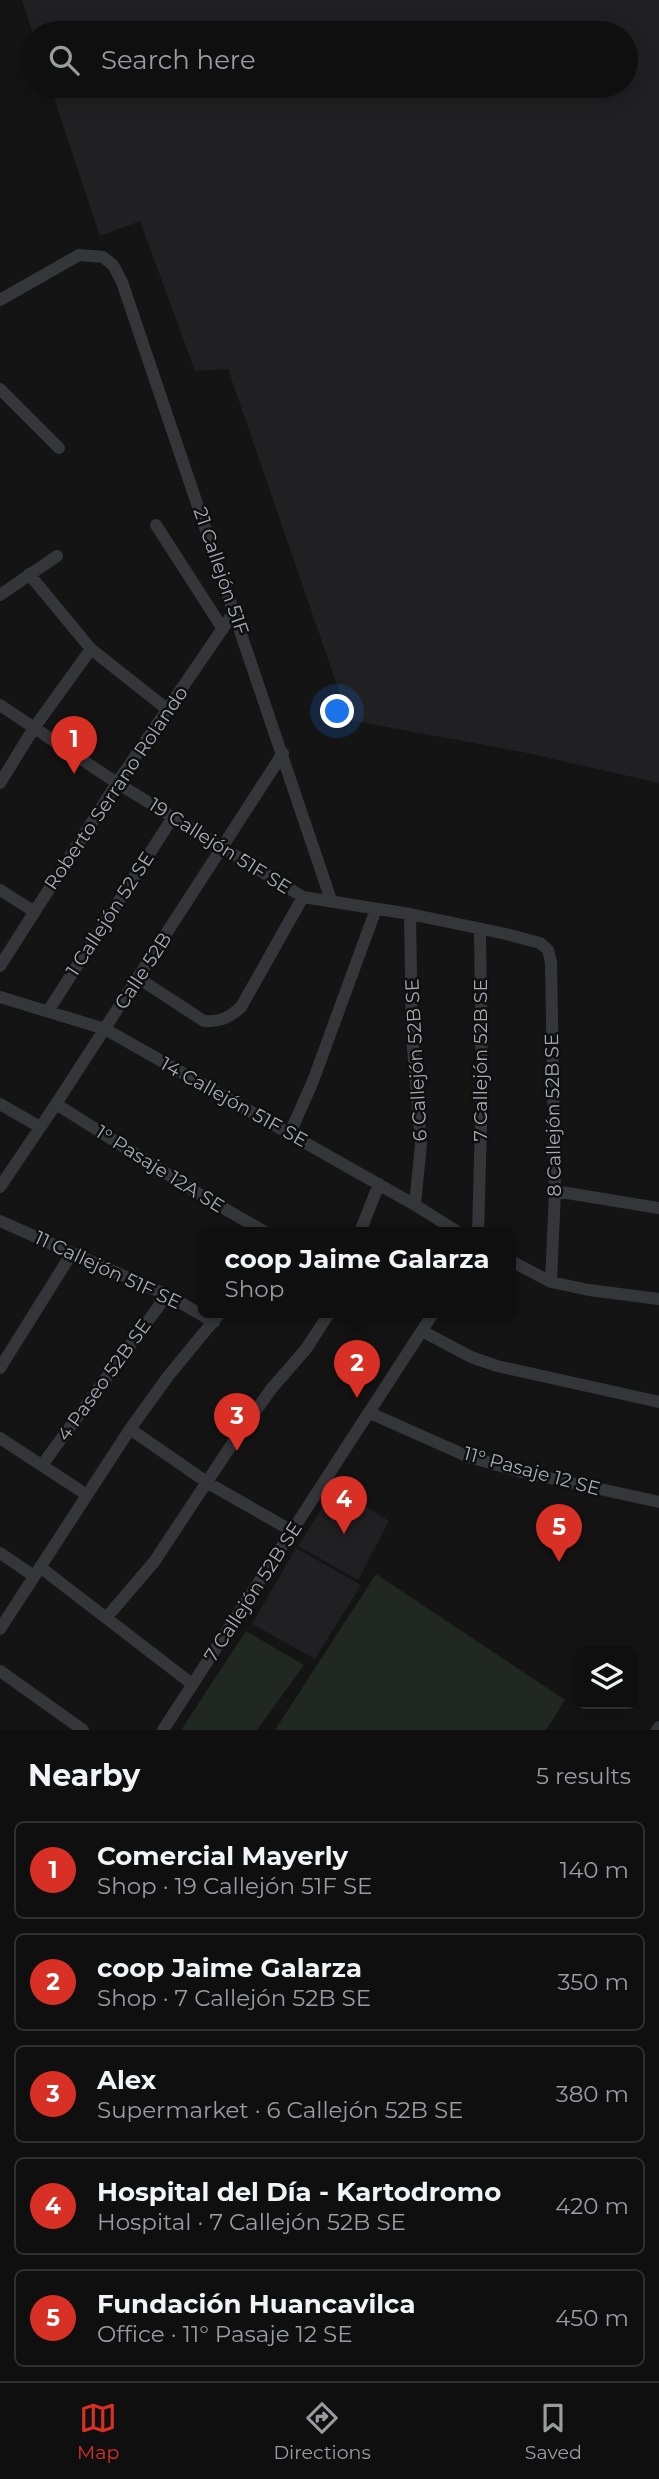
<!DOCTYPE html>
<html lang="en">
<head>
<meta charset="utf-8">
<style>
	body { margin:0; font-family:Montserrat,sans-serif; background:#1d1d1e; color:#f1f3f6 }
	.controls { position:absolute; right:21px; bottom:21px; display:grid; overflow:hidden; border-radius:10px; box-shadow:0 4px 18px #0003 }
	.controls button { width:63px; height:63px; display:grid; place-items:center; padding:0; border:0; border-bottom:2px solid #2f2f30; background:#0f0f10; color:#f1f3f6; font:35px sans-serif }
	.you { position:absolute; left:338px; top:712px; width:24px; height:24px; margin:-18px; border:5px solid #fff; border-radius:50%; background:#1a73e8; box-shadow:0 0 0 10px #1a73e833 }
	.badge { display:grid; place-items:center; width:46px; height:46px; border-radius:50%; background:#d93025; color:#fff; font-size:23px; font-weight:700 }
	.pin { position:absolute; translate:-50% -58px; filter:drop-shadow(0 2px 4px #0008) }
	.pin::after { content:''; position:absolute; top:37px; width:24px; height:21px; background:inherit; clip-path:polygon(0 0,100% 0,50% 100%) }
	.popup { position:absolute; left:198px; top:1227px; width:318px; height:91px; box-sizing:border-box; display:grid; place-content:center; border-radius:10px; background:#0f0f10; filter:drop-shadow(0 2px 5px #0005); font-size:23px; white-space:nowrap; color:#9b9c9f }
	.popup b { font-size:26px; color:#f1f3f6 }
	.popup::after { content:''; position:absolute; left:50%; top:100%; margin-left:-14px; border:14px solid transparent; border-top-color:#0f0f10 }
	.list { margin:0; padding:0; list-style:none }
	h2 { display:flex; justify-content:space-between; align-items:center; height:91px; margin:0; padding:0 28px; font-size:30px }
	h2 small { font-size:23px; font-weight:400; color:#9b9c9f }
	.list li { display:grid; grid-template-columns:46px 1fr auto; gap:21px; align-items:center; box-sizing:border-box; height:98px; margin:0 14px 14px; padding:0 14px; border:2px solid #2f2f30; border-radius:10px }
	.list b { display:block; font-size:26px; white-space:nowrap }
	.list p { margin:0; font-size:23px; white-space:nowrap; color:#9b9c9f }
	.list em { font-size:23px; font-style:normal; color:#9b9c9f }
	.icon { flex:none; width:38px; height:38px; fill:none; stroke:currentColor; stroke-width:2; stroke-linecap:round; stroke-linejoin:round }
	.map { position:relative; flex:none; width:659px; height:1730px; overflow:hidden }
	.search { position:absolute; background:#0f0f10; box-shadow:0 4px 18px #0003; left:21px; right:21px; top:21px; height:77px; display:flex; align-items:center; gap:18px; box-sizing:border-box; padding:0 24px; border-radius:38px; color:#9b9c9f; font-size:26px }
	.sheet { height:651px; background:#0f0f10 }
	nav { display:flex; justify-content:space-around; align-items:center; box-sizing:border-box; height:98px; border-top:2px solid #2f2f30; background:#0f0f10; font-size:19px; color:#9b9c9f }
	nav a { display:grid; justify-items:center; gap:4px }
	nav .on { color:#d93025 }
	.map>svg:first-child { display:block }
	.built { fill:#202022 }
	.green { fill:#202821 }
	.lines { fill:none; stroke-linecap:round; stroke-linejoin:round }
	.minor { stroke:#35363a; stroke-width:12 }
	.labels { text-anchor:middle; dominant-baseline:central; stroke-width:5; stroke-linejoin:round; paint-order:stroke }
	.street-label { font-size:19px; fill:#a6aab5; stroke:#0f0f10 }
</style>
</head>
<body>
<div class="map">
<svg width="659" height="1730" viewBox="0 0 659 1730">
	<rect width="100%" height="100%" fill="#141415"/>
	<path class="built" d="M22 0H659V783L527 753 349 720 228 369 195 371 140 221 100 236 50 86H626V33L33 34Z
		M335 1487 389 1521 358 1580 298 1546Z
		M296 1548 361 1585 315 1659 252 1624Z"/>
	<path class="green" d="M376 1574 565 1700 546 1730H275Z
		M246 1631 304 1665 257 1730H181Z"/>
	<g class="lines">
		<path class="minor" d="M0 300 79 255 103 257 113 265 122 282 331 900
			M0 389 59 448
			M156 525 223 629
			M29 574 91 649 168 710
			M0 595 57 556
			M0 705 117 783 303 897 410 914 506 934 540 943 548 950 551 962 555 1191 551 1282
			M0 783 34 728 91 649
			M0 890 35 912
			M410 914 412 1036 421 1144 415 1205
			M0 966 117 783 234 612
			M138 978 204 1021C220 1022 229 1018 241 1007L303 897
			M0 997 105 1029 415 1205 458 1232
			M48 1011 173 817
			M0 1104 40 1127
			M56 1104 199 1194 265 1232
			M290 1133 313 1081 376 909
			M0 1187 56 1104 283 753
			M555 1191 659 1208
			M0 1221 167 1295 214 1322
			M360 1232 379 1184
			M478 1232 482 1089 480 930
			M511 1261 551 1282 589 1290 659 1299
			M422 1331 471 1357 497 1366 659 1402
			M0 1368 72 1253
			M370 1413 469 1457 522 1472 659 1502
			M130 1429 208 1483 292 1531
			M0 1438 87 1495
			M42 1465 167 1295
			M0 1553 34 1576
			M40 1567 192 1684
			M106 1618 154 1562 234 1441 272 1388 306 1349 330 1312
			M0 1629 130 1429 169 1375 221 1312
			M0 1671 83 1730
			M163 1730 434 1312
			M657 1730 659 1727"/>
	</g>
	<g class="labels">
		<g class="street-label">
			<text transform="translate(221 571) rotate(71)">21 Callejón 51F</text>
			<text transform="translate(116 788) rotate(-56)">Roberto Serrano Rolando</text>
			<text transform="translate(220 846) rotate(32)">19 Callejón 51F SE</text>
			<text transform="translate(110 914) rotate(-57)">1 Callejón 52 SE</text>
			<text transform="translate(143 971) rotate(-57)">Calle 52B</text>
			<text transform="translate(416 1060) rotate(-93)">6 Callejón 52B SE</text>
			<text transform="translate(480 1060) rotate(-90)">7 Callejón 52B SE</text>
			<text transform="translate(234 1102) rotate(29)">14 Callejón 51F SE</text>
			<text transform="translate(553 1115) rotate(-91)">8 Callejón 52B SE</text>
			<text transform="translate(160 1169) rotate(32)">1° Pasaje 12A SE</text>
			<text transform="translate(108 1270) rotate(25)">11 Callejón 51F SE</text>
			<text transform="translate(104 1380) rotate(-54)">4 Paseo 52B SE</text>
			<text transform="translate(532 1471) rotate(15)">11° Pasaje 12 SE</text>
			<text transform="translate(253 1592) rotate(-57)">7 Callejón 52B SE</text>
		</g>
	</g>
</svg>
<div class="controls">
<button><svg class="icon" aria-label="layers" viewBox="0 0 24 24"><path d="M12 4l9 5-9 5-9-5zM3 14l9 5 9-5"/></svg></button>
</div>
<div class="you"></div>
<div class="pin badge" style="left:74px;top:774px">1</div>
<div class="pin badge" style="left:357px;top:1398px">2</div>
<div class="popup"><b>coop Jaime Galarza</b>Shop</div>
<div class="pin badge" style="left:237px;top:1451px">3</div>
<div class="pin badge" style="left:344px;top:1534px">4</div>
<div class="pin badge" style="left:559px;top:1562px">5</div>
<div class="search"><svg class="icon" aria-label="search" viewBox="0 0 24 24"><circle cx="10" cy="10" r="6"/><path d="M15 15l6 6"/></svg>Search here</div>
</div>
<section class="sheet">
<h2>Nearby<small>5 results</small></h2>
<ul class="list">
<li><span class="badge">1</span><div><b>Comercial Mayerly</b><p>Shop · 19 Callejón 51F SE</p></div><em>140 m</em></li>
<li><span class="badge">2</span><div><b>coop Jaime Galarza</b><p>Shop · 7 Callejón 52B SE</p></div><em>350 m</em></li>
<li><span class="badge">3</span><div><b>Alex</b><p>Supermarket · 6 Callejón 52B SE</p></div><em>380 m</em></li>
<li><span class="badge">4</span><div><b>Hospital del Día - Kartodromo</b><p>Hospital · 7 Callejón 52B SE</p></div><em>420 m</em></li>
<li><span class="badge">5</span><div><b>Fundación Huancavilca</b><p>Office · 11° Pasaje 12 SE</p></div><em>450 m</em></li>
</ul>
</section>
<nav>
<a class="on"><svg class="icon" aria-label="map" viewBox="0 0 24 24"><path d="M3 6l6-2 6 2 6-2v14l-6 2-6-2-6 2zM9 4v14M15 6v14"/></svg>Map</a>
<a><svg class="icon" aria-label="directions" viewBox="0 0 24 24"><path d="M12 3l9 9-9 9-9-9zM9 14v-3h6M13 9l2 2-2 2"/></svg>Directions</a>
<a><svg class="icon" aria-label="saved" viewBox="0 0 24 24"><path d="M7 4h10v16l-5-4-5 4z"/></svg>Saved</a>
</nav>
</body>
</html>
